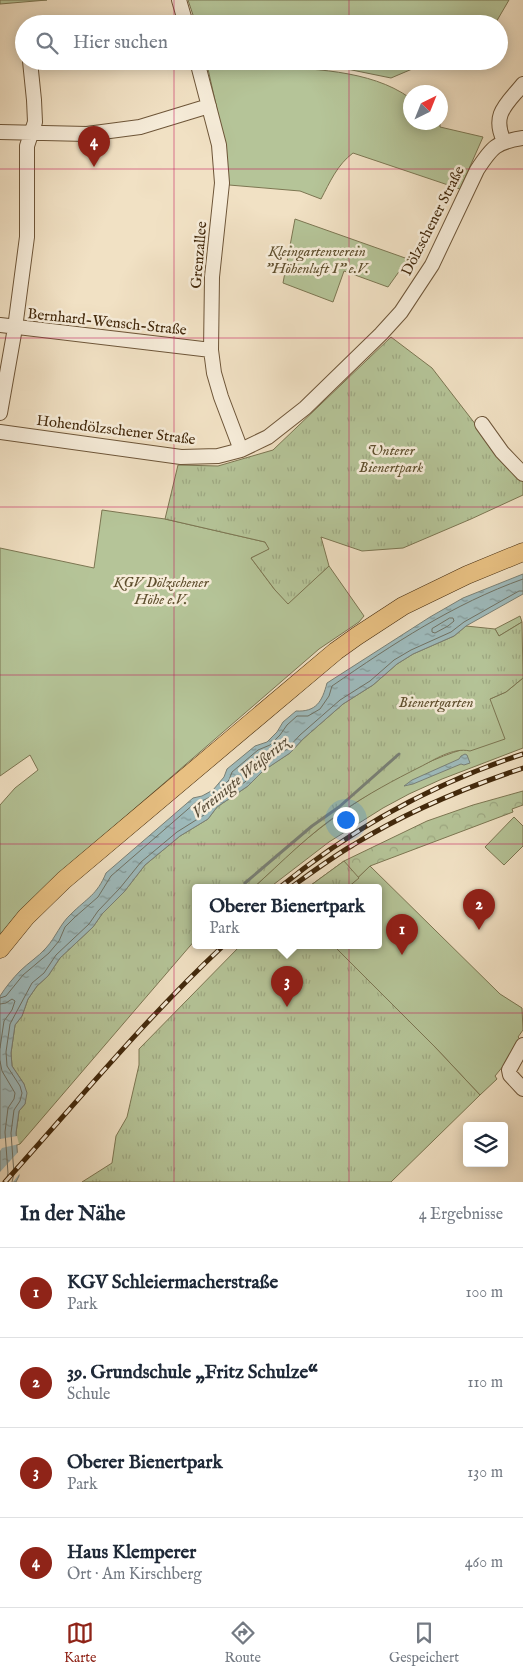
<!DOCTYPE html>
<html lang="de">
<head>
<meta charset="utf-8">
<style>
	body { margin:0; font-family:"IM FELL English",serif; background:#f2f2f3; color:#1f2937 }
	.controls { position:absolute; right:15px; bottom:15px; display:grid; overflow:hidden; border-radius:5px; box-shadow:0 2px 12px #0003 }
	.controls button { width:45px; height:45px; display:grid; place-items:center; padding:0; border:0; border-bottom:1px solid #e0e1e3; background:#fff; color:#1f2937; font:25px sans-serif }
	.compass { position:absolute; left:403px; top:85px; width:45px; height:45px; border-radius:50%; background:#fff; box-shadow:0 2px 12px #0003; rotate:43deg }
	.you { position:absolute; left:345px; top:819px; width:18px; height:18px; margin:-12px; border:4px solid #fff; border-radius:50%; background:#1a73e8; box-shadow:0 0 0 8px #1a73e833 }
	.badge { display:grid; place-items:center; width:32px; height:32px; border-radius:50%; background:#8f2418; color:#fff; font-size:16px; font-weight:700 }
	.pin { position:absolute; translate:-50% -41px; filter:drop-shadow(0 1px 2px #0008) }
	.pin::after { content:''; position:absolute; top:26px; width:18px; height:15px; background:inherit; clip-path:polygon(0 0,100% 0,50% 100%) }
	.popup { position:absolute; left:192px; top:884px; width:190px; height:65px; box-sizing:border-box; display:grid; place-content:center; border-radius:5px; background:#fff; filter:drop-shadow(0 1px 4px #0005); font-size:16px; white-space:nowrap; color:#747a83 }
	.popup b { font-size:19px; color:#1f2937 }
	.popup::after { content:''; position:absolute; left:50%; top:100%; margin-left:-10px; border:10px solid transparent; border-top-color:#fff }
	.list { margin:0; padding:0; list-style:none }
	h2 { display:flex; justify-content:space-between; align-items:center; height:65px; margin:0; padding:0 20px; font-size:21px }
	h2 small { font-size:16px; font-weight:400; color:#747a83 }
	.list li { display:grid; grid-template-columns:32px 1fr auto; gap:15px; align-items:center; box-sizing:border-box; height:90px; padding:0 20px; border-top:1px solid #e0e1e3 }
	.list b { display:block; font-size:19px; white-space:nowrap }
	.list p { margin:0; font-size:16px; white-space:nowrap; color:#747a83 }
	.list em { font-size:16px; font-style:normal; color:#747a83 }
	.icon { flex:none; width:28px; height:28px; fill:none; stroke:currentColor; stroke-width:2; stroke-linecap:round; stroke-linejoin:round }
	.map { position:relative; flex:none; width:523px; height:1182px; overflow:hidden }
	.search { position:absolute; background:#fff; box-shadow:0 2px 12px #0003; left:15px; right:15px; top:15px; height:55px; display:flex; align-items:center; gap:12px; box-sizing:border-box; padding:0 18px; border-radius:28px; color:#747a83; font-size:19px }
	.sheet { height:425px; background:#fff }
	nav { display:flex; justify-content:space-around; align-items:center; box-sizing:border-box; height:70px; border-top:1px solid #e0e1e3; background:#fff; font-size:14px; color:#747a83 }
	nav a { display:grid; justify-items:center; gap:2px }
	nav .on { color:#8f2418 }
	.map>svg:first-child { display:block }
	.green { fill:#b5c498; stroke:#7c7652 }
	.forest { fill:url(#forest-crowns); stroke:#7c7652 }
	.park { fill:url(#park-tufts); stroke:#7c7652 }
	.water { fill:url(#water-ripples); stroke:#798076 }
	.pier { fill:#f1e1c4 }
	.lines { fill:none; stroke-linecap:round; stroke-linejoin:round }
	.shore { stroke:#707264; stroke-width:1 }
	.stream { stroke:#798076; stroke-width:3 }
	.minor-casing { stroke:#6e5639; stroke-width:16 }
	.major-casing { stroke:#42280b; stroke-width:19 }
	.minor { stroke:#f6ecd9; stroke-width:14 }
	.major { stroke:#e8c082; stroke-width:18 }
	.rail-casing { stroke:#42280b; stroke-width:5 }
	.rail { stroke:#f6ecd9; stroke-width:3; stroke-dasharray:9; stroke-linecap:butt }
	.grid { fill:none; stroke:#c2185b; stroke-width:1; stroke-opacity:0.55 }
	.labels { text-anchor:middle; dominant-baseline:central; stroke-width:5; stroke-linejoin:round; paint-order:stroke }
	.street-label { font-size:15px; fill:#42280b; stroke:#f6ecd9 }
	.park-label { font-size:15px; font-style:italic; fill:#5f4f2e; stroke:#f6ecd9 }
	.water-label { font-size:16px; font-style:italic; fill:#594d38; stroke:#f6ecd9 }
</style>
</head>
<body>
<div class="map">
<svg width="523" height="1182" viewBox="0 0 523 1182">
	<defs>
		<pattern id="forest-crowns" width="20" height="18" patternUnits="userSpaceOnUse" patternTransform="scale(1.25)"><rect width="20" height="18" fill="#b5c498"/><path d="M2 6a3 3 0 1 1 6 0M12 15a3 3 0 1 1 6 0" fill="none" stroke="#9da882"/></pattern>
		<pattern id="park-tufts" width="24" height="20" patternUnits="userSpaceOnUse" patternTransform="scale(1.25)"><rect width="24" height="20" fill="#b5c498"/><path d="M3 7l-1-3M5 7V3M7 7l1-3M15 17l-1-3M17 17v-4M19 17l1-3" fill="none" stroke="#9da882"/></pattern>
		<pattern id="water-ripples" width="26" height="14" patternUnits="userSpaceOnUse" patternTransform="scale(1.25)"><rect width="26" height="14" fill="#9ebbbd"/><path d="M2 4q2-2 4 0t4 0M15 11q2-2 4 0t4 0" fill="none" stroke="#829898"/></pattern>
	</defs>
	<rect width="100%" height="100%" fill="#f1e1c4"/>
	<filter id="stains"><feTurbulence type="fractalNoise" baseFrequency=".004" numOctaves="4"/><feColorMatrix values="0 0 0 0 .2 0 0 0 0 .09 0 0 0 0 .02 0 0 0 .5 -.17"/></filter>
	<radialGradient id="worn" r=".72"><stop offset=".6" stop-color="#630" stop-opacity="0"/><stop offset="1" stop-color="#630" stop-opacity=".3"/></radialGradient>
	<path class="green" d="M0 0H47L0 4Z
		M188 0H509L495 24H196Z
		M206 61H431L391 78 342 68 256 63 208 66Z
		M261 66C309 69 370 69 410 98V122L440 123V127L483 137 460 189 353 153C337 165 330 182 321 199L300 191 229 185 225 145 208 69Z
		M295 219 408 259 388 287 344 271 333 302 283 283Z
		M102 510 165 519 265 542 270 549 251 558 275 590 288 603 329 566 364 616 359 622 319 649 59 874 0 938V805L15 788 38 770 30 755 0 776V548L94 568Z
		M520 616 522 622 499 636 495 629Z
		M523 678V748L442 779 409 794 383 808 329 842 269 888H253C270 873 286 856 303 842 347 805 410 765 464 749L490 699 506 692Z
		M514 817 523 826V846L504 865 485 847Z
		M370 866 500 994 522 1008 523 1030 518 1037 520 1039 504 1065 495 1076 497 1079 480 1095 435 1047 334 946H378V888H347Z"/>
	<path class="forest" d="M523 791V805L512 809 513 812 370 866 347 888H307L344 861 427 821 473 805Z"/>
	<path class="park" d="M391 337 432 368 483 434 523 476V495L471 519 403 548 362 551 321 537 329 566 288 604 275 590 251 558 269 549 265 542 165 519 178 465 218 466 273 450Z
		M522 622 523 678 506 692 490 699 505 739 470 751C453 747 434 760 420 767 394 780 368 794 343 811 310 833 282 862 253 888H196V939L20 1144 17 1145 16 1133 19 1111 25 1104 24 1084 12 1066 11 1053 15 1025 22 1016 28 999 37 986 48 976 60 958 93 927 102 914 124 892 145 865 180 836 208 819 217 807 248 786 263 771 276 762 290 753 303 739 343 704 373 685 397 664 413 654 454 636 466 626 495 629 499 636Z
		M344 861 359 878 347 888H307Z
		M240 946H334L435 1047 480 1095 391 1182H82L112 1163 116 1136 127 1117 139 1065V1049Z"/>
	<path class="water" d="M523 574V594L466 626 454 636 413 654 397 664 373 685 343 704 303 739 290 753 263 771 248 786 217 807 208 819 180 836 145 865 124 892 102 914 93 927 60 958 48 976 37 986 28 999 22 1016 15 1025 11 1053 12 1066 24 1084 27 1093 25 1104 19 1111 16 1133 19 1176 16 1182H0V996C5 988 13 978 20 971 28 963 38 957 46 948 56 937 60 924 71 914 87 898 97 895 106 873L193 798 202 796 213 790 224 777 227 769 255 746 267 742 277 732 283 722 296 711C316 712 322 702 327 683L430 617 463 598Z
		M465 754 467 755 470 763 464 765 461 764 413 784 404 786 412 780 459 759 461 756Z"/>
	<path class="pier" d="M17 1136 19 1144 2 1148 0 1151V1139Z
		M20 1150 21 1172 13 1182H0V1172Z"/>
	<g class="lines">
		<path class="shore" d="M450 618H453L454 621 448 626 435 633 432 632V629Z
			M0 998 6 996 23 975 49 953 59 941 65 927 75 917 98 897 111 876 195 803 204 800 216 794 229 780 232 772 258 750 270 745 280 735 287 725 297 716H308L320 709 329 696 332 686C393 644 453 604 523 579
			M0 1004 6 1003 12 999 15 1001 12 1010 4 1021 0 1048
			M0 1061 2 1071 15 1093 14 1099 8 1108 5 1132 8 1173 6 1182
			M12 1182 14 1174 11 1133 14 1110 20 1101 22 1093 20 1086 7 1066 6 1052 10 1024 32 983 44 973 56 955 89 924 98 911 120 888 141 862 177 832 204 815 214 803 245 782 260 767 287 749 300 735 340 700 370 681 394 660 411 650 451 632 464 622 519 591H523"/>
		<path class="stream" d="M245 883 312 826 339 807 399 754"/>
		<defs>
			<path id="minor" d="M179 0 186 24
				M197 61 219 145 222 183 212 277 211 350 214 373 221 397 241 450
				M0 132 87 134 140 127 209 106
				M504 141C491 114 507 104 523 84
				M0 325 211 350
				M0 413 15 328 27 237V146L35 122 34 100 30 61
				M482 424 502 452 523 474
				M0 432 181 457 218 456 241 450 268 437 305 408 381 334 401 312 432 265 477 170C492 147 496 142 523 138
				M523 1045 509 1070 510 1075 523 1089"/>
			<path id="major" d="M0 949 26 917 64 880 336 651 357 636 403 606 467 575 523 552"/>
		</defs>
		<use href="#minor" class="minor-casing"/>
		<use href="#major" class="major-casing"/>
		<use href="#minor" class="minor"/>
		<use href="#major" class="major"/>
		<defs>
			<path id="rail" d="M279 888C351 829 434 783 523 754
				M290 888C311 873 331 858 353 845 406 812 464 788 523 768
				M5 1182C77 1102 145 1019 223 946"/>
		</defs>
		<use href="#rail" class="rail-casing"/>
		<use href="#rail" class="rail"/>
	</g>
	<path class="grid" d="M174 0V24M349 0V24M174 61V1182M349 61V1182M0 169H523M0 338H523M0 507H523M0 675H523M0 844H523M0 1013H523"/>
	<g class="labels">
		<g class="street-label">
			<text transform="translate(433 221) rotate(-63)">Dölzschener Straße</text>
			<text transform="translate(199 255) rotate(-85)">Grenzallee</text>
			<text transform="translate(107 322) rotate(6)">Bernhard-Wensch-Straße</text>
			<text transform="translate(116 430) rotate(7)">Hohendölzschener Straße</text>
		</g>
		<g class="park-label">
			<text x="317" y="251">Kleingartenverein<tspan x="317" dy="17">"Höhenluft I" e.V.</tspan></text>
			<text x="391" y="450">Unterer<tspan x="391" dy="17">Bienertpark</tspan></text>
			<text x="161" y="582">KGV Dölzschener<tspan x="161" dy="17">Höhe e.V.</tspan></text>
			<text x="436" y="702">Bienertgarten</text>
		</g>
		<g class="water-label">
			<text transform="translate(241 778) rotate(-39)">Vereinigte Weißeritz</text>
		</g>
	</g>
	<rect width="100%" height="100%" filter="url(#stains)"/>
	<rect width="100%" height="100%" fill="url(#worn)"/>
</svg>
<div class="controls">
<button><svg class="icon" aria-label="layers" viewBox="0 0 24 24"><path d="M12 4l9 5-9 5-9-5zM3 14l9 5 9-5"/></svg></button>
</div>
<svg class="compass" viewBox="-18 -18 36 36"><path d="M0-13l5 13h-10z" fill="#e53935"/><path d="M0 13l5-13h-10z" fill="#747a83"/></svg>
<div class="you"></div>
<div class="pin badge" style="left:402px;top:955px">1</div>
<div class="pin badge" style="left:479px;top:930px">2</div>
<div class="pin badge" style="left:287px;top:1007px">3</div>
<div class="popup"><b>Oberer Bienertpark</b>Park</div>
<div class="pin badge" style="left:94px;top:167px">4</div>
<div class="search"><svg class="icon" aria-label="search" viewBox="0 0 24 24"><circle cx="10" cy="10" r="6"/><path d="M15 15l6 6"/></svg>Hier suchen</div>
</div>
<section class="sheet">
<h2>In der Nähe<small>4 Ergebnisse</small></h2>
<ul class="list">
<li><span class="badge">1</span><div><b>KGV Schleiermacherstraße</b><p>Park</p></div><em>100 m</em></li>
<li><span class="badge">2</span><div><b>39. Grundschule „Fritz Schulze“</b><p>Schule</p></div><em>110 m</em></li>
<li><span class="badge">3</span><div><b>Oberer Bienertpark</b><p>Park</p></div><em>130 m</em></li>
<li><span class="badge">4</span><div><b>Haus Klemperer</b><p>Ort · Am Kirschberg</p></div><em>460 m</em></li>
</ul>
</section>
<nav>
<a class="on"><svg class="icon" aria-label="map" viewBox="0 0 24 24"><path d="M3 6l6-2 6 2 6-2v14l-6 2-6-2-6 2zM9 4v14M15 6v14"/></svg>Karte</a>
<a><svg class="icon" aria-label="directions" viewBox="0 0 24 24"><path d="M12 3l9 9-9 9-9-9zM9 14v-3h6M13 9l2 2-2 2"/></svg>Route</a>
<a><svg class="icon" aria-label="saved" viewBox="0 0 24 24"><path d="M7 4h10v16l-5-4-5 4z"/></svg>Gespeichert</a>
</nav>
</body>
</html>
